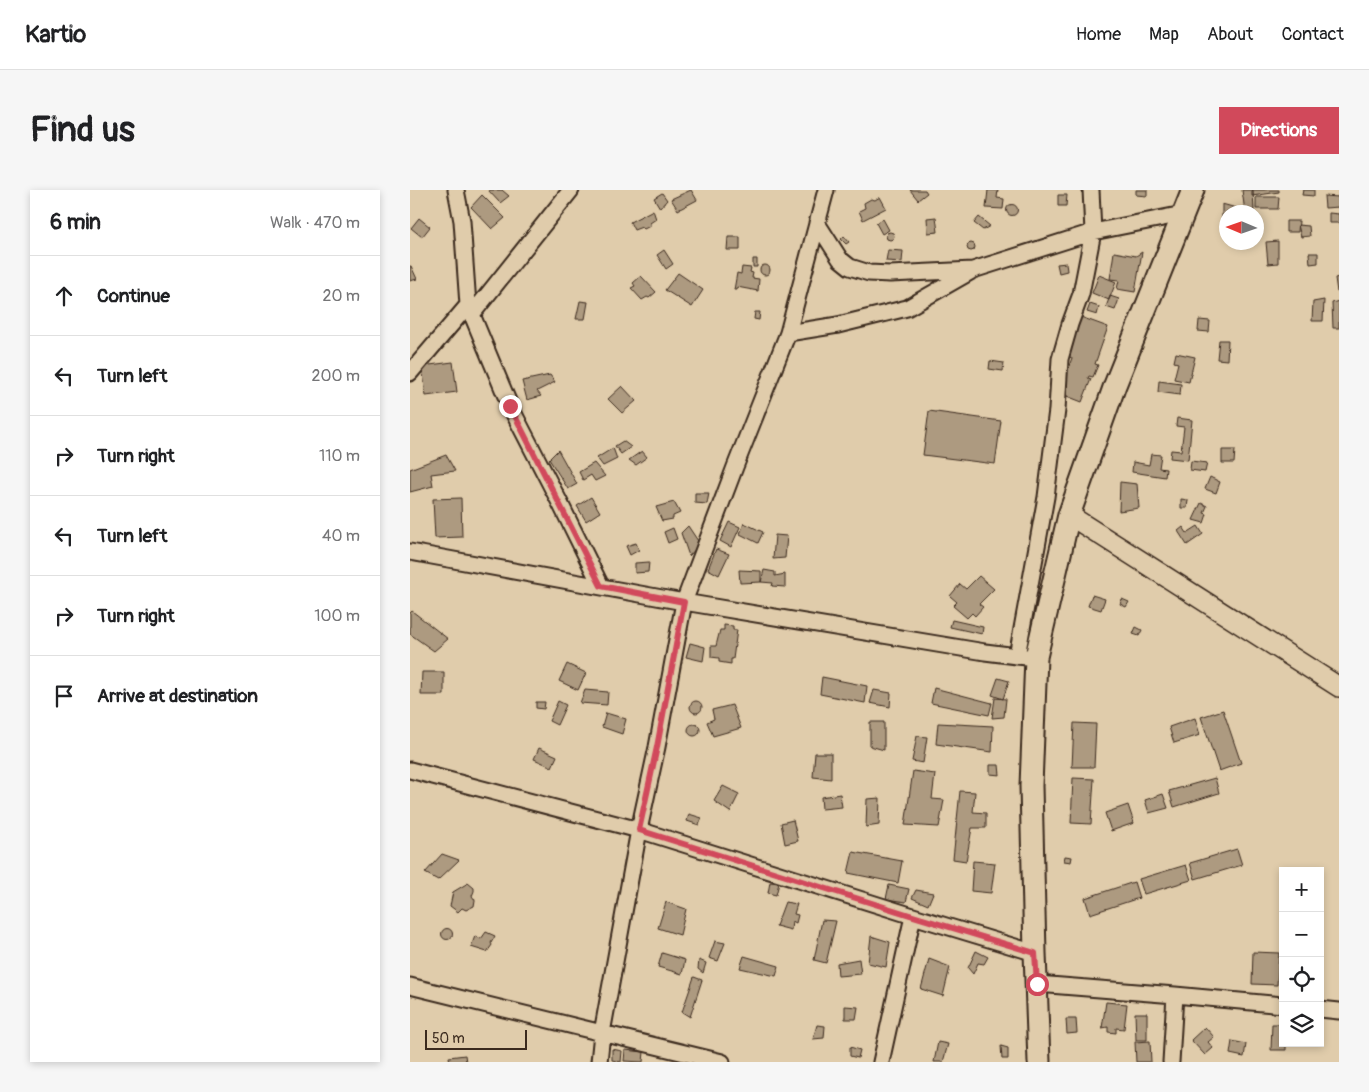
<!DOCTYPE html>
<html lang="en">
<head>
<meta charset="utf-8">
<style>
	body { margin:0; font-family:Pangolin,sans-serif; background:#f6f6f6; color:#202124 }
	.controls { position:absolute; right:15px; bottom:15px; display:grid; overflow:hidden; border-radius:0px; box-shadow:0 2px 8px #0003 }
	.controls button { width:45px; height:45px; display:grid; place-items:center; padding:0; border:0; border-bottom:1px solid #e0e0e0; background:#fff; color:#202124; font:25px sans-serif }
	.compass { position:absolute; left:809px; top:15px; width:45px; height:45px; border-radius:50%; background:#fff; box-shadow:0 2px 8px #0003; rotate:272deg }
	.scale { position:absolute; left:15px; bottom:12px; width:102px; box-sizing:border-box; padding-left:5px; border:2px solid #3b2a1e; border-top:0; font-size:14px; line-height:18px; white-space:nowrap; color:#3b2a1e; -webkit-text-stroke:4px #e0ccab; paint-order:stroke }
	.stop { position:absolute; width:15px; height:15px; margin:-11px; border:4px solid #d1495b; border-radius:50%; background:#fff }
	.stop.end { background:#d1495b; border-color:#fff; box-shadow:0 1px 5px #0008 }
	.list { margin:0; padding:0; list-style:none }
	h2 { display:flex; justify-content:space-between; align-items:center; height:65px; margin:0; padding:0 20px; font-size:21px }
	h2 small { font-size:16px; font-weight:400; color:#757577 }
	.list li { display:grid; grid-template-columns:32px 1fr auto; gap:15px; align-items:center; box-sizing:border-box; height:80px; padding:0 20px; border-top:1px solid #e0e0e0 }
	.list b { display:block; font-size:19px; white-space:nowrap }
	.list em { font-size:16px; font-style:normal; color:#757577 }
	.icon { flex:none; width:28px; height:28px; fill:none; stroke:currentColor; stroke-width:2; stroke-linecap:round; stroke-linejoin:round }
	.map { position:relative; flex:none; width:929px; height:872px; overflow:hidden; border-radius:0px }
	header { display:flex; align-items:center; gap:30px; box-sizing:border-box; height:70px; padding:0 25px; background:#fff; border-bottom:1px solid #e0e0e0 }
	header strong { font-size:24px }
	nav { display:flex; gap:28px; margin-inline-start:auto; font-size:18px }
	.intro { display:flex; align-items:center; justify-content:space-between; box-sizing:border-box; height:120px; padding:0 30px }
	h1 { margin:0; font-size:35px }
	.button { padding:12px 22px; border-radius:0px; background:#d1495b; color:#fff; font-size:18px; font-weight:700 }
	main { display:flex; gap:30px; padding:0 30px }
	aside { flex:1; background:#fff; border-radius:0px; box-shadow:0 2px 8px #0003 }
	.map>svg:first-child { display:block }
	.building { fill:#ad9a80; stroke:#3b2a1e }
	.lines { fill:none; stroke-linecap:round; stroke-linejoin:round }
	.minor-casing { stroke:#3b2a1e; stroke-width:19 }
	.tertiary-casing { stroke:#3b2a1e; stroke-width:22 }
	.secondary-casing { stroke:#3b2a1e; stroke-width:25 }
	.minor { stroke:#e0ccab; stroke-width:15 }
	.tertiary { stroke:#e0ccab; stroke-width:19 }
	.secondary { stroke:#e0ccab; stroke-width:21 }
	.route { stroke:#d1495b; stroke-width:6 }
</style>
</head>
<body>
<header>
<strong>Kartio</strong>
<nav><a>Home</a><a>Map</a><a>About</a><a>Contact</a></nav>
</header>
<div class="intro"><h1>Find us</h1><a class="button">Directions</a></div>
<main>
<aside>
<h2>6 min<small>Walk · 470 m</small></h2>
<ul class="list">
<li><svg class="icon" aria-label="ahead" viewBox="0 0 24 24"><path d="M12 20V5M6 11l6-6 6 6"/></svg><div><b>Continue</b></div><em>20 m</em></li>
<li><svg class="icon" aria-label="left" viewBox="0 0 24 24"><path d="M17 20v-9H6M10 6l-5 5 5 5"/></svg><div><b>Turn left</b></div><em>200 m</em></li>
<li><svg class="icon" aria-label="right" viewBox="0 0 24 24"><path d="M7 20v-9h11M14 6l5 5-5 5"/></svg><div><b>Turn right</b></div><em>110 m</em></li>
<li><svg class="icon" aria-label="left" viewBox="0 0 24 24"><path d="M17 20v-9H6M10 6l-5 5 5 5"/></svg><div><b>Turn left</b></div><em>40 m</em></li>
<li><svg class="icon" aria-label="right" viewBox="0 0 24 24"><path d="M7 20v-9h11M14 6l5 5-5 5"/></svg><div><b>Turn right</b></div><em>100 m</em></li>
<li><svg class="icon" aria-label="arrive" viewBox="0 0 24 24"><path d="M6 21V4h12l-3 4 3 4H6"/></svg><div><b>Arrive at destination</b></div></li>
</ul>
</aside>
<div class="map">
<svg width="929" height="872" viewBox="0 0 929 872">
	<rect width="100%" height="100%" fill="#e0ccab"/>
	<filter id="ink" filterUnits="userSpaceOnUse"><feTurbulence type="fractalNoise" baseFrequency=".02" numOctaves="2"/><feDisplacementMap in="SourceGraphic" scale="10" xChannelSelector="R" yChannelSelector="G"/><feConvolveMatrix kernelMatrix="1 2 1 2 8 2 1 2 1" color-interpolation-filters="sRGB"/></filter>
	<g filter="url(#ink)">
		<path class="building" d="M78 0H92L99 6 90 13Z
			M281 0 287 10 268 20 261 9Z
			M500 0H515L517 3 508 10Z
			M578 0H588L587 8 594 9 593 19 576 18Z
			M726 0H737V6L726 5Z
			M832 0H843L844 22H835Z
			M842 0H869V2L842 6Z
			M893 0H904V6L892 5Z
			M252 3 257 10 250 18 244 8Z
			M72 5 95 28 82 39 61 17Z
			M648 5H657L656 16H648Z
			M914 6 929 7V17L915 18Z
			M470 7 476 18 453 30 449 21 455 18 454 13 461 9 465 10Z
			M846 7H869L868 19H846Z
			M812 14 830 19V22H816V31L812 29Z
			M596.5 20a5.5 5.5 0 1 1 11 0a5.5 5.5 0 1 1-11 0Z
			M243 20 246 29 240 33V36L234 39 232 37 224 40 220 32Z
			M919 23 929 24V33H919Z
			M526 27 528 42 518 43 517 28Z
			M569 27 580 36 573 40 564 33Z
			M9 28 20 37 12 47 1 38Z
			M473 29 479 40 472 44 466 33Z
			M876 31H889L888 42H876Z
			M888 35 899 36 900 46 891 47Z
			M476 46a4 4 0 1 1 8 0a4 4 0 1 1-8 0Z
			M434 46 439 52 436 54 431 49Z
			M318 47H330V60H317Z
			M868 51V73L858 74 856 52Z
			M557 57a4 4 0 1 1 8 0a4 4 0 1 1-8 0Z
			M254 60 263 74 256 79 247 65Z
			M478 60 493 61 492 72 476 71Z
			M704 62 726 66 732 62 725 102 707 99 709 90 700 89Z
			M899 63H908V73L900 74Z
			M343 69H347V77H343Z
			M656 73 657 81 649 83 647 74Z
			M350 80a5 5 0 1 1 10 0a5 5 0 1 1-10 0Z
			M0 76H1L7 89 0 91Z
			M332 77 341 78 340 82 343 83 342 88 349 89 348 101 327 97 326 100H324L327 83 331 84Z
			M268 83 293 100 282 117 255 100Z
			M689 85 706 92 699 110 682 103Z
			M231 86 246 102 239 108 237 107 232 110 221 98 225 96 223 93Z
			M929 87V102H927L925 88Z
			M700 106 709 109 705 120 696 117Z
			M914 110 913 131H902L903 112Z
			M170 111 178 112 175 129H166Z
			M929 111V138H923L922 113Z
			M680 114 689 117 687 125 677 122Z
			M345 122H350L349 130 344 129Z
			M668 126 698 137 685 174 688 175 683 187 679 186 678 188 681 189 672 212 649 203 662 168 653 164Z
			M789 130 800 131 799 142 788 141Z
			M809 150H818L817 170 807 169Z
			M766 163 785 167 779 192 764 189 768 173 764 172Z
			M580 171 594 173 593 181 579 179Z
			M43 172 47 202 16 206 12 176Z
			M140 185 145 192 127 201 131 206 117 210 112 191Z
			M749 191 771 194 770 205 748 202Z
			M212 196 226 211 212 223 198 209Z
			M519 221 591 231 585 274 513 265Z
			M767 228 782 230 778 270 760 268 761 260 771 261 774 237 766 236Z
			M213 251 221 257 211 264 205 256Z
			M203 258 207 269 193 276 187 268Z
			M148 260 167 294 158 299 139 269Z
			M812 260H825L824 273H812Z
			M232 261 237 267 226 275 219 270Z
			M741 264 751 265 749 278 756 279 755 287 722 282 723 272 739 275Z
			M36 265 45 281 21 284 23 296 0 302V279Z
			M781 271 797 273 795 282 780 280Z
			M184 273 195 286 185 291 181 285 173 290 169 282Z
			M800 287 810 292 806 303 795 299Z
			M710 292 727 294 729 318 709 321Z
			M285 303H299L297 314 285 313Z
			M181 307 190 322 176 331 167 316Z
			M51 308 52 347 25 348 23 309Z
			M771 309 778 310 777 318H771Z
			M264 312 270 323 263 326V329L252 331 246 317Z
			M791 313 797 316 794 323 797 324 794 333 783 330Z
			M319 332 330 337 321 357 310 351Z
			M334 333 353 342 348 353 330 344Z
			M278 336 290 354 279 366 271 343Z
			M788 336 793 344 777 355 768 341 773 337 777 343Z
			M263 338 267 349 258 353 254 342Z
			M365 345 377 346 375 368 363 369Z
			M226 353 229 360 220 365 216 356Z
			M306 359 319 364 309 385 298 379Z
			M239 372 238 382 225 383V373Z
			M329 380 351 381V392L330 393Z
			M354 380 365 382V386L375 384V397L362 396 363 393 351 392Z
			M569 386 584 399 569 414 573 417 565 426 562 423 557 428 543 416 547 412 540 406 550 394 556 399Z
			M682 405 695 409 691 420 678 416Z
			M712 409 719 412 716 417 710 414Z
			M2 421 38 449 24 461 0 444V423Z
			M542 430 573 437 572 444 540 437Z
			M314 435 323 436V440H327L323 469H321V474L309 472V468L301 467V456H306L310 440H314Z
			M726 437 732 440 729 446 723 444Z
			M280 453 295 457 293 471 276 467Z
			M157 474 176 483 168 500 149 491Z
			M12 482H34V505H11Z
			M412 487 457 496 455 513 410 504Z
			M588 488 599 491 593 509 582 505Z
			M524 498 582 513 579 525 521 513Z
			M175 500 198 502 197 515 170 513Z
			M464 500 481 503 480 517 460 513Z
			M585 508 596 509 594 527 582 528Z
			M280 517a6 6 0 1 1 12 0a6 6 0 1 1-12 0Z
			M148 511 156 515 147 535 139 531Z
			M126 512H135L134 519 126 518Z
			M322 515 331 538 303 546 297 532 304 529 302 520Z
			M813 520 831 573 809 581 791 527Z
			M196 523 216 529 212 544 192 537Z
			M785 528 790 545 764 553 759 537Z
			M460 532H474V560L460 556Z
			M528 533 583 536 582 562 526 554Z
			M664 533 686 534 684 577H662Z
			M278 540a6 6 0 1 1 12 0a6 6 0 1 1-12 0Z
			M507 546 517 547 513 573 502 571Z
			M129 558 147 566 142 577 124 569Z
			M405 563H421V589L403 587Z
			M580 575H589L590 585 580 584Z
			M503 581 525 584 522 609 534 610 529 637 495 635Z
			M663 588 684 589 681 634 661 633Z
			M805 588 809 603 764 617 759 601Z
			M313 596 329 604 320 622 304 611Z
			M550 601 565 602 563 622 576 623V638H562L556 671 543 669Z
			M430 604 432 617 412 619 411 607Z
			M753 604 758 618 739 623 735 610Z
			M470 608 469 635 456 637 457 609Z
			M718 615 724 633 701 641 695 623Z
			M279 624 292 628 289 635 277 631Z
			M383 630 388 651 375 654 371 633Z
			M827 659 832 675 785 689 780 673Z
			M443 662 492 671 488 693 438 683Z
			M32 664 49 670 28 690 15 683Z
			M655 666 662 667 661 672 654 671Z
			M563 671 585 673 581 703 561 701Z
			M776 675 781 690 734 704 729 689Z
			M360 692 369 693 366 705 358 703Z
			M724 692 729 708 680 724 675 708Z
			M58 693 64 698V701L62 706 65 710 64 716 56 720 52 718 48 722 40 716 43 702Z
			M479 695 499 699 496 712 476 709Z
			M506 700 523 703 518 715 502 708Z
			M256 712 276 719 270 745 248 738Z
			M375 712 387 714 384 724 388 725 386 733 382 731 381 740 366 736Z
			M412 730 426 731 416 773 404 770Z
			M31.5 744a5.5 5.5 0 1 1 11 0a5.5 5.5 0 1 1-11 0Z
			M76 742 85 746 81 753 82 755 77 762 61 757 65 746 71 749Z
			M461 746 480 752 476 777 458 773Z
			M305 751 315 753 308 771 299 768Z
			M566 761 578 767 574 774 568 773 563 784 558 778Z
			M843 762 869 763 867 795 842 794Z
			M252 763 275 770 272 784 248 777Z
			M334 766 369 776 366 786 330 778Z
			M449 769 451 784 428 786 427 773Z
			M519 769 540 777 533 806 511 799Z
			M289 770 296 773 293 783 288 779Z
			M284 787 292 790 280 827 272 822Z
			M696 812 717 814 714 839 706 838V843L698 842V837L692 838Z
			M435 816 448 817 446 829H435Z
			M725 823H737V850H726Z
			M656 829H666L667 843 657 844Z
			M862 834H873V853H876V860H861Z
			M407 835 415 836 414 848 403 849Z
			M795 837 804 847 798 852 803 858 795 865 781 850Z
			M740 851 741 872H726L725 852Z
			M822 851 836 854 834 867 820 864Z
			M528 852 538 854 533 872H524Z
			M591 856 598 858V869H592Z
			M440 857 450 860 448 868 440 866Z
			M202 859 212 861 211 872 202 870Z
			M215 860 234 862 233 872 214 871Z
			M55 865 56 872H40L39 867Z"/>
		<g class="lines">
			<defs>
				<path id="minor" d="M46 0 52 31 58 115 100 216 149 311 191 396
					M407 33 430 69 440 77 459 83 480 84 563 80 683 42 773 24
					M63 123 161 0
					M378 143 428 135 497 118 560 82
					M0 183 58 115
					M0 362 274 412 575 462 607 466
					M617 467 607 466 636 307 647 220 650 169 660 134 671 104 683 42 681 0
					M0 580 229 640 503 726 625 763
					M627 794 765 805 873 815
					M0 796 192 843 189 872
					M910 819 929 821
					M312 872 192 843 229 640 247 557 274 412 325 277 378 143 416 0
					M471 872 503 726
					M761 872 765 805"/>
				<path id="tertiary" d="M659 325 929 497"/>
				<path id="secondary" d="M629 872 625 763 621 596 626 467 659 325 705 195 783 0"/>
			</defs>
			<use href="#minor" class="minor-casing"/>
			<use href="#tertiary" class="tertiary-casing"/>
			<use href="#secondary" class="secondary-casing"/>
			<use href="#minor" class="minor"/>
			<use href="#tertiary" class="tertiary"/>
			<use href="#secondary" class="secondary"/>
		</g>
	</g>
	<g class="lines" filter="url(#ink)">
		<path class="route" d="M100 216 191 396 274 412 247 557 229 640 503 726 625 763 627 794"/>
	</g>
</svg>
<div class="controls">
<button>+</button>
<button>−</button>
<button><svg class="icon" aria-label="locate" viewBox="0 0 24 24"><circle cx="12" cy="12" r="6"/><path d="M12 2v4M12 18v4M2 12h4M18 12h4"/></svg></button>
<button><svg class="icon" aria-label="layers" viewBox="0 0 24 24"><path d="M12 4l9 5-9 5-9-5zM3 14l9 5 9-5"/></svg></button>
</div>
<svg class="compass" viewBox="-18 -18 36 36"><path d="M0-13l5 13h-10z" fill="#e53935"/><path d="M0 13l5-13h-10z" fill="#757577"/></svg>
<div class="scale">50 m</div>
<div class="stop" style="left:627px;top:794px"></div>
<div class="stop end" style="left:100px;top:216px"></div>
</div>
</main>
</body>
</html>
